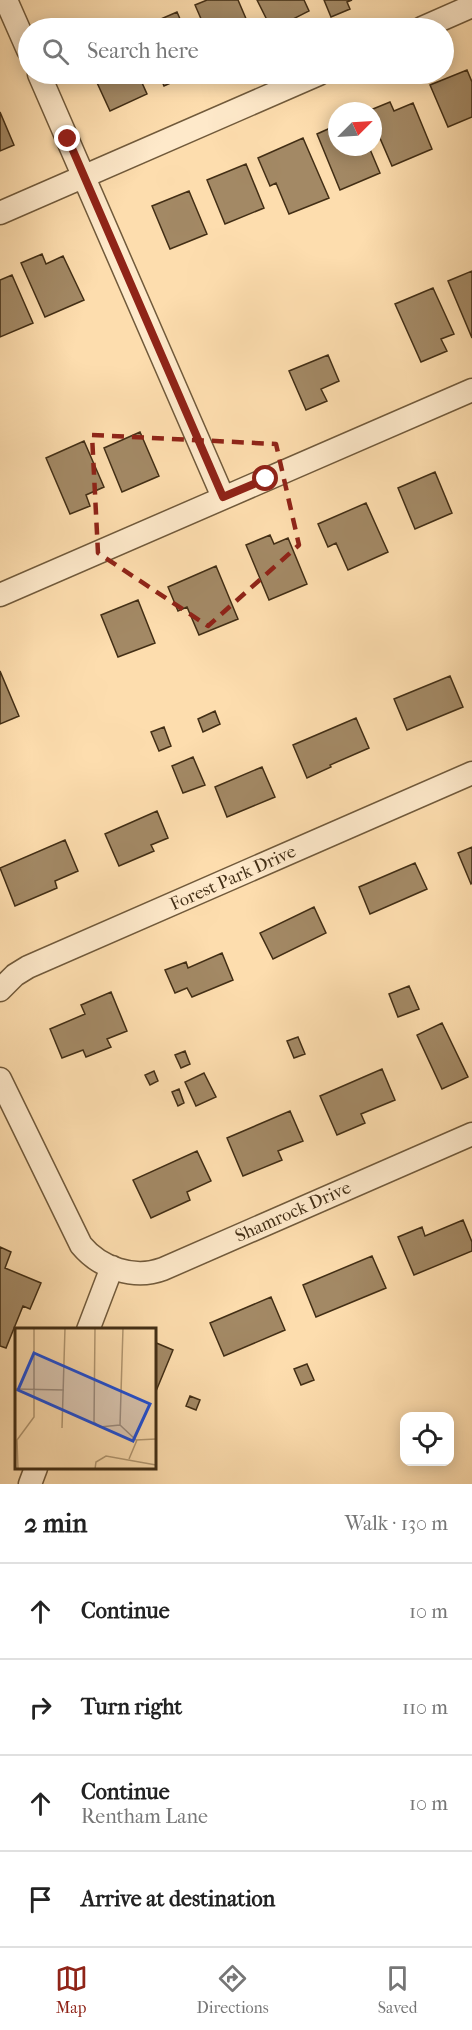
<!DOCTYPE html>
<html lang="en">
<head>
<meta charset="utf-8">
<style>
	body { margin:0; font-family:"IM FELL French Canon",serif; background:#f2f2f2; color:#222 }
	.controls { position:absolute; right:18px; bottom:18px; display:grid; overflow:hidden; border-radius:12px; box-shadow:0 3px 15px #0003 }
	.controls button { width:54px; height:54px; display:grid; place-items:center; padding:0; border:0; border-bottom:2px solid #e0e0e0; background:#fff; color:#222; font:30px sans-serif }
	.compass { position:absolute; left:328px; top:102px; width:54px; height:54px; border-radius:50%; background:#fff; box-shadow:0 3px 15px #0003; rotate:66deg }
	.stop { position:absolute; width:18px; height:18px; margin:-14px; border:4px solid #8f2418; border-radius:50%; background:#fff }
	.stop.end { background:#8f2418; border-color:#fff; box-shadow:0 2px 6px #0008 }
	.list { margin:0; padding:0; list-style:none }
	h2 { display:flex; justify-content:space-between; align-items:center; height:78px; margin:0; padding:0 24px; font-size:26px }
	h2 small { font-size:20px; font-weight:400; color:#767676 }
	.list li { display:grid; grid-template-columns:39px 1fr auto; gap:18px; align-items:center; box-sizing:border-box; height:96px; padding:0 24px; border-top:2px solid #e0e0e0 }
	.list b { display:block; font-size:22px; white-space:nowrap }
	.list p { margin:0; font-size:20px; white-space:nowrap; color:#767676 }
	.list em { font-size:20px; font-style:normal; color:#767676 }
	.icon { flex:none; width:33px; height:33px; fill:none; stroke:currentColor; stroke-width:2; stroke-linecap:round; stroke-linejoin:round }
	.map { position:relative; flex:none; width:472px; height:1484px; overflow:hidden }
	.search { position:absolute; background:#fff; box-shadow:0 3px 15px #0003; left:18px; right:18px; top:18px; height:66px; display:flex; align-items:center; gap:15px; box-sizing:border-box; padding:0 21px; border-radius:33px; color:#767676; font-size:22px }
	.sheet { height:462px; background:#fff }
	nav { display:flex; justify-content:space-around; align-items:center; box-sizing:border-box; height:84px; border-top:2px solid #e0e0e0; background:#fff; font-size:16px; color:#767676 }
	nav a { display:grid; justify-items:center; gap:3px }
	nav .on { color:#8f2418 }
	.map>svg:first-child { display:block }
	.building { fill:#a38965; stroke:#422e15; stroke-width:1.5 }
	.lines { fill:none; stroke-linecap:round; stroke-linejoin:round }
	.minor-casing { stroke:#715a3b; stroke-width:25 }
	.minor { stroke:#fee9ca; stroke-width:22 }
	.route { stroke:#8f2418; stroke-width:8 }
	.marked { fill:none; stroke:#8f2418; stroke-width:4.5; stroke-dasharray:12 8; stroke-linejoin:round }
	.labels { text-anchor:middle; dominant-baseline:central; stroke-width:4.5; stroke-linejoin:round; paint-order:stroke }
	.street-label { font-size:18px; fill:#422e15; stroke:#fee9ca }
	.inset-road { fill:none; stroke:#b29771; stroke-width:1.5 }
	.view { fill:#1d4ed8; fill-opacity:0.15; stroke:#1d4ed8; stroke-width:3 }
	.inset-edge { fill:none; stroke:#422e15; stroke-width:3 }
</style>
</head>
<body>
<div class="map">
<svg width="472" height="1484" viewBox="0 0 472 1484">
	<rect width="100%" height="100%" fill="#fdddae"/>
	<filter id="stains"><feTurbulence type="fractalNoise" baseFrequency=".00333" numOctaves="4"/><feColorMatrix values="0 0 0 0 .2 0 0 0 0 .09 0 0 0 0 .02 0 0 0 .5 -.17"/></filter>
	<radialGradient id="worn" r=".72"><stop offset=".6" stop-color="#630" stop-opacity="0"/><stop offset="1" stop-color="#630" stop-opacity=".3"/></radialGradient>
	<path class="building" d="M207 0H238L250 28H205L195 5Z
		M257 0H304L309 11 291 20 294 28H271Z
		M324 0H352L347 2 350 9 331 17Z
		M177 12 184 28H140Z
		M467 70 472 82V117L448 127 430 85Z
		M93 74H138L147 94 110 111Z
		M159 74H182L184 77 164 86Z
		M390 102 394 111 413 103 432 149 392 166 373 122V111H368Z
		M0 112 14 145 0 151Z
		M337 125V147H369L380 173 340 190 317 134Z
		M303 138 329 198 289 214 276 183 270 186 258 158Z
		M246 164 264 208 225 224 207 180Z
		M189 191 207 234 170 249 152 206Z
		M42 254 46 264 63 256 84 300 45 317 21 263Z
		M472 271V338L448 281Z
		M12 275 33 323 0 337V280Z
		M433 288 454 334 441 339 447 351 421 362 395 304Z
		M328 355 339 381 321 389 327 401 306 410 289 371Z
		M140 432 159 476 122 492 104 448Z
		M84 441 104 487 86 495 90 506 70 514 46 458Z
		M435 472 452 513 415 529 398 488Z
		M366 503 388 552 348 570 336 543 328 547 318 524Z
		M270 535 274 544 288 538 307 584 269 600 246 545Z
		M216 566 238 619 199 635 187 607 178 611 168 587Z
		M138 600 155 643 118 657 101 615Z
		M0 671 19 716 0 724Z
		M450 676 463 707 407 730 394 699Z
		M215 711 220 724 203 732 198 719Z
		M356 718 369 748 330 765 331 767 307 778 293 745Z
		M164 727 171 746 159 751 151 732Z
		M193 757 205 785 183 793 172 766Z
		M262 767 275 797 227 817 215 787Z
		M157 811 168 838 151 845 154 851 119 866 105 834Z
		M65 840 78 871 55 881 57 888 15 906 0 868Z
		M472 847V883L471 884 458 853Z
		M415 863 427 889 370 914 359 887Z
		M314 907 326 933 273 959 260 933Z
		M222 953 233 980 192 997 187 988 175 993 165 970 186 962 188 968Z
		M409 986 419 1009 398 1017 389 994Z
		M111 992 127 1031 107 1039 111 1047 86 1057 83 1050 62 1058 50 1029 85 1014 81 1005Z
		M442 1023 468 1077 442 1089 417 1035Z
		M298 1037 305 1054 294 1058 287 1041Z
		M185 1051 190 1064 181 1068 175 1055Z
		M382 1069 395 1100 361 1114 365 1123 337 1135 320 1096Z
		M154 1071 158 1081 150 1085 145 1075Z
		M204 1073 216 1097 196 1106 185 1082Z
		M179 1089 184 1103 178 1106 172 1092Z
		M290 1111 303 1141 278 1151 282 1160 243 1176 227 1138Z
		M197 1151 211 1181 187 1192 190 1200 151 1218 133 1180Z
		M463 1220 472 1242V1251L414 1275 398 1237 422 1227 425 1236Z
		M0 1247 11 1252 5 1268 41 1283 30 1309 23 1306 6 1348 0 1346Z
		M372 1256 386 1288 316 1317 303 1285Z
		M271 1297 285 1330 224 1356 210 1323Z
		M154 1342 173 1350 154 1396Z
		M307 1364 314 1380 301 1385 294 1369Z
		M190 1396 200 1400 196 1410 186 1406Z"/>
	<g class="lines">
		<defs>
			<path id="minor" d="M6 0 28 50
				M422 28 472 6
				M39 74 223 497
				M0 213 319 74
				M0 595 472 390
				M0 990 15 975 28 967 472 773
				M0 1079 81 1245C100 1268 134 1280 163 1269L472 1134
				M88 1330 112 1267
				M30 1484 36 1468"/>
		</defs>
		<use href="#minor" class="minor-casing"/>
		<use href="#minor" class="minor"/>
	</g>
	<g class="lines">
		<path class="route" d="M68 139 223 497 266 479"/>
	</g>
	<path class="marked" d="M92 435 276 444 299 545 208 626 98 553Z"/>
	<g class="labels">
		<g class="street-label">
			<text transform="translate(233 878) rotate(-24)">Forest Park Drive</text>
			<text transform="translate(293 1212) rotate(-24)">Shamrock Drive</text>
		</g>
	</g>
	<g transform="translate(15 1328)">
		<rect width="141" height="141" fill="#fdddae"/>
		<path class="inset-road" d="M80 0 79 94 85 99 105 97M0 61 49 62M105 97 108 0M105 97 121 112 141 111M47 100 50 0M114 131 122 112M3 141 2 112 19 89V0M80 141 81 134 91 128 141 137"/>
		<path class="view" d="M19 25 135 76 118 113 3 62Z"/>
		<rect width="141" height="141" class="inset-edge"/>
	</g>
	<rect width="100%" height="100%" filter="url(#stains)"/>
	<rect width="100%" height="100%" fill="url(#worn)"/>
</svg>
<div class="controls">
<button><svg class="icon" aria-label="locate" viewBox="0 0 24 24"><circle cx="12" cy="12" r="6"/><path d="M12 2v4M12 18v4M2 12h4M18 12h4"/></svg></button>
</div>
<svg class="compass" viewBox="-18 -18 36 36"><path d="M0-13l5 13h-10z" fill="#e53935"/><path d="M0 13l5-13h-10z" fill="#767676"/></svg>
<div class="stop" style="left:266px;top:479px"></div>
<div class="stop end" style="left:68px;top:139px"></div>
<div class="search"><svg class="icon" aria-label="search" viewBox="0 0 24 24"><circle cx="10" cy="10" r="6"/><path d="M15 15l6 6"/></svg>Search here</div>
</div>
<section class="sheet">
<h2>2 min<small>Walk · 130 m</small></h2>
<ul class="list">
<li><svg class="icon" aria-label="ahead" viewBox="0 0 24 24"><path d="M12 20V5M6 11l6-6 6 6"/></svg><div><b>Continue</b></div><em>10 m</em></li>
<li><svg class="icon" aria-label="right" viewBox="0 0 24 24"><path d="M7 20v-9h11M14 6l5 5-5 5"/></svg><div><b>Turn right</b></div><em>110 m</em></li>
<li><svg class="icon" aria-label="ahead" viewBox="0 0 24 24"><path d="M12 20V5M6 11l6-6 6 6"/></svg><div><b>Continue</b><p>Rentham Lane</p></div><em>10 m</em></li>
<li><svg class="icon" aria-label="arrive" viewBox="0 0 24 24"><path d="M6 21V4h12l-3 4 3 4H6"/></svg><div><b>Arrive at destination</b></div></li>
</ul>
</section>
<nav>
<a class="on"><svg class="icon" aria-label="map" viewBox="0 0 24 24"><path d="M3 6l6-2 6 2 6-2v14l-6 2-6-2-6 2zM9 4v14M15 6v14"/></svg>Map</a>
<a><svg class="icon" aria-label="directions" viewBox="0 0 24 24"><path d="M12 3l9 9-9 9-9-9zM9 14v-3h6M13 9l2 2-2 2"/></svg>Directions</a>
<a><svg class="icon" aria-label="saved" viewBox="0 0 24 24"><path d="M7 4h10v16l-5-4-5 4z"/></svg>Saved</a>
</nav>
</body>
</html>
